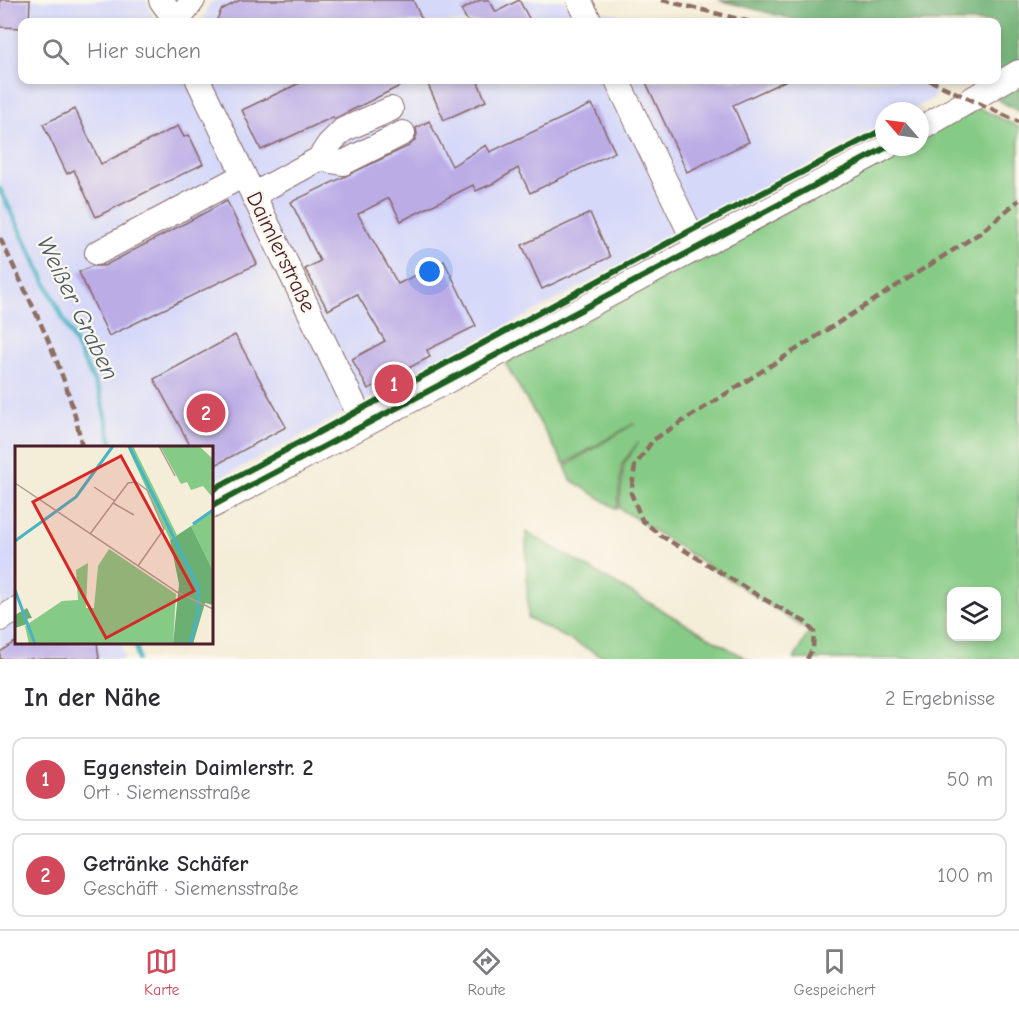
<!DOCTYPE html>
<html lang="de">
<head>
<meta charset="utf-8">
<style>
	body { margin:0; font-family:"Comic Neue",sans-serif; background:#f2f2f3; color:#2b2b33 }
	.controls { position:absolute; right:18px; bottom:18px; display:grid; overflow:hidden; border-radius:12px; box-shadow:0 3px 9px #0003 }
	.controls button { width:54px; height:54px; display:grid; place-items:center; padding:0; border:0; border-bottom:2px solid #e1e1e2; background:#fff; color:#2b2b33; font:30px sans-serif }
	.compass { position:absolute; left:875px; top:102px; width:54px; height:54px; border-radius:50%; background:#fff; box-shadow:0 3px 9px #0003; rotate:298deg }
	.you { position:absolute; left:430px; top:272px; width:21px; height:21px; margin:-15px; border:4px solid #fff; border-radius:50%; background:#1a73e8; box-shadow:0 0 0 9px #1a73e833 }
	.badge { display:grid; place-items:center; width:39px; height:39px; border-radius:50%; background:#d1495b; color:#fff; font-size:20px; font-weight:700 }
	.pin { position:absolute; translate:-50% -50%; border:3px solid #fff; box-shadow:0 2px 6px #0006 }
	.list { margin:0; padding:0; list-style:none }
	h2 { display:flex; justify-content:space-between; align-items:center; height:78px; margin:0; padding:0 24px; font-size:26px }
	h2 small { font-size:20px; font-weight:400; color:#7c7c81 }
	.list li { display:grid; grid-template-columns:39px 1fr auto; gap:18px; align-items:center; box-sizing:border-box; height:84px; margin:0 12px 12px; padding:0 12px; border:2px solid #e1e1e2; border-radius:12px }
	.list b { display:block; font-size:22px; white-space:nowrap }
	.list p { margin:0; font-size:20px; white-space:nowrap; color:#7c7c81 }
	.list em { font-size:20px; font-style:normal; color:#7c7c81 }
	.icon { flex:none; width:33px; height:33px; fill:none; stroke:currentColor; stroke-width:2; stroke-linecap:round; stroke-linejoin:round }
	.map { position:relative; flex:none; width:1019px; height:659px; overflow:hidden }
	.search { position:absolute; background:#fff; box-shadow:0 3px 9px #0003; left:18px; right:18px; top:18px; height:66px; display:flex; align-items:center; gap:15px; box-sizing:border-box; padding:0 21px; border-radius:12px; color:#7c7c81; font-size:22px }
	.sheet { height:270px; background:#fff }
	nav { display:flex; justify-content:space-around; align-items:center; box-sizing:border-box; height:84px; border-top:2px solid #e1e1e2; background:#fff; font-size:16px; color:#7c7c81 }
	nav a { display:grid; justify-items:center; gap:3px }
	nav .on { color:#d1495b }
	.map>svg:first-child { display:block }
	.built { fill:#d5d8f9 }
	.green { fill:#86cb85; stroke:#687558; stroke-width:1.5; fill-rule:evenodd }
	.forest { fill:#6caf72; stroke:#5b674e; stroke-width:1.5 }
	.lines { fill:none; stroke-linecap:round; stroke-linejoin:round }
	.stream { stroke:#48b2c6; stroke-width:5 }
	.building { fill:#bcace6 }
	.minor-casing { stroke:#866768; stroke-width:26 }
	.minor { stroke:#fff; stroke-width:24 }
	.quiet { stroke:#8d6e63; stroke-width:4.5; stroke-dasharray:9 4.5; stroke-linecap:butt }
	.cycleway-casing { stroke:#fbf7ec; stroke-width:10 }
	.cycleway { stroke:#1b5e20; stroke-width:6 }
	.labels { text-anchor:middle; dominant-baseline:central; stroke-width:4.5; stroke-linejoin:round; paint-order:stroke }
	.street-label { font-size:22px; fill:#4a1f2b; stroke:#fbf7ec }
	.water-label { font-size:24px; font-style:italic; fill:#495a69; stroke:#fbf7ec }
	.inset-river { fill:none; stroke:#48b2c6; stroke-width:3 }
	.inset-road { fill:none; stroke:#b09b93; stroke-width:1.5 }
	.view { fill:#d62828; fill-opacity:0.15; stroke:#d62828; stroke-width:3 }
	.inset-edge { fill:none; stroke:#4a1f2b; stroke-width:3 }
</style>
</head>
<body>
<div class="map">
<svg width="1019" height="659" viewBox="0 0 1019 659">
	<rect width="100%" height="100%" fill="#fbf7ec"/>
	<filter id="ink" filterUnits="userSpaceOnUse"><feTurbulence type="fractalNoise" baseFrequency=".0167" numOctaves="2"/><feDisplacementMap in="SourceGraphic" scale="12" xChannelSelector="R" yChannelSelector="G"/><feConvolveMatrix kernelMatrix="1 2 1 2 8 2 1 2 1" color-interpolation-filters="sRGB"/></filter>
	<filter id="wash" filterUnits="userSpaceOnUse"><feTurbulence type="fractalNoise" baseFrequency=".008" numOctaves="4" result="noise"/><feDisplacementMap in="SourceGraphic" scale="24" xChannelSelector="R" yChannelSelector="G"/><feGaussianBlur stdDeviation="1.35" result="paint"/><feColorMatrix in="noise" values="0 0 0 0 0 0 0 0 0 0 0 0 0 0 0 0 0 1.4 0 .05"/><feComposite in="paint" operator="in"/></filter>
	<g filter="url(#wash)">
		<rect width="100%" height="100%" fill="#f4edd8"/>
		<path class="built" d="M0 0H146L156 22H22V80H909L934 86V98L910 111H884V125L212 483V448H16V642L122 643 124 659H0Z
			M217 0H563L570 8 600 11 654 22H202L209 4Z"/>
		<path class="green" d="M979 108 1019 127V659H794L809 631 619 508 624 464 639 441 622 464 617 509 571 480 565 466 635 423 564 464 505 363 906 147H920V140ZM952 592H996V636H952Z
			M526 532 747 659H607L528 618Z"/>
		<path class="forest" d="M719 0H1019V112L965 80H996V22H804Z"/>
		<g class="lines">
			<path class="stream" d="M0 189 100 394 113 448
				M136 642 138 659"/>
		</g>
		<g id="blocks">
			<path class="building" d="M0 0H30L29 22H22V28L0 27Z
				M240 0H413L423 22H216L221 10Z
				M480 0H489L496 12 519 0 531 22H468L461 10Z
				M306 80H412L334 119 333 117 261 150 242 110Z
				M426 80H477L486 101 444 120Z
				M645 80H787L733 105 749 142 687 172Z
				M592 104 615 152 530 193 518 168 494 183 476 191 473 185 401 221 389 198 358 214 398 284 444 261 476 326 427 350 430 357 368 389 352 359 385 341 357 294 328 310 305 269 320 261 291 202 409 146 415 140 417 134 416 128 429 121 452 166 486 145 490 152Z
				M75 109 101 164 178 126 184 137 189 135 203 164 96 217 74 170 67 174 43 124Z
				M227 201 257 264 109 336 79 272 92 266H104Z
				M590 213 610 257 542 289 522 245Z
				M235 335 286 427 212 467V447H191L154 379Z
				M15 642H97L99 659H0V652Z"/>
		</g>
	</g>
	<g filter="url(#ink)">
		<use href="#blocks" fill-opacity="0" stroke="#866768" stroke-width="1.5"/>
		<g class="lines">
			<defs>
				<path id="minor" d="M161 0 177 22
					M579 0 590 22
					M177 22 193 0
					M198 80 364 425
					M617 80 697 247
					M920 129 1019 72
					M319 159 343 163 403 133
					M253 195 319 159 329 144 343 130 391 109
					M97 253 244 175
					M212 506 887 147
					M0 619 16 610"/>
			</defs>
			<use href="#minor" class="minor-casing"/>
			<use href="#minor" class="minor"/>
			<path class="quiet" d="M662 0 751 22
				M929 80 1019 122
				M0 238C32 306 69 373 82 448
				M807 659 813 648 814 632 805 622 762 598 660 535 642 520 631 493 635 466 653 440 980 233 1019 200"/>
			<defs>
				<path id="cycleway" d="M212 490 690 231 884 129
					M212 506 887 147"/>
			</defs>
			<use href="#cycleway" class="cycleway-casing"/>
			<use href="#cycleway" class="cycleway"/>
		</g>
	</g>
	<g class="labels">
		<g class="street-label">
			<text transform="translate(281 252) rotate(64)">Daimlerstraße</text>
		</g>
		<g class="water-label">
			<text transform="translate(78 308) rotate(64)">Weißer Graben</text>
		</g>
	</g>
	<g transform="translate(15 446)">
		<rect width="198" height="198" fill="#f4edd8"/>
		<path d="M112 0H118L162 89 155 94ZM145 0H184L198 13V52L188 40 176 44 172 36 166 38ZM198 62 197 66 198 125 176 80ZM94 103 161 148 158 198H14L10 180 47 155 63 154 61 124 73 117 71 162H79L83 120Z" fill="#86cb85"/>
		<path d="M176 80 198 125V159L190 157 178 198H158L164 138 155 94ZM12 162 17 172 11 173 12 178 0 182V169Z" fill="#6caf72"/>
		<path class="inset-river" d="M114 0 183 141V168L175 198M178 78 198 64M0 95 61 51 98 0M0 144 20 198"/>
		<path class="inset-road" d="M144 0 160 30M0 37 162 146 198 163M79 41 100 55M98 57 119 69M75 88 113 37 121 36 132 44 149 83 123 120"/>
		<path class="view" d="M106 10 179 145 91 192 18 56Z"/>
		<rect width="198" height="198" class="inset-edge"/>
	</g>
</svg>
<div class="controls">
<button><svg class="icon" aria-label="layers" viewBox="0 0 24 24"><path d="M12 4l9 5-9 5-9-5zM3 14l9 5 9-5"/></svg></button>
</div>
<svg class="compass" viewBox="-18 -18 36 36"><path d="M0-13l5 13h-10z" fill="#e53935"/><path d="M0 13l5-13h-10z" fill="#7c7c81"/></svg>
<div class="you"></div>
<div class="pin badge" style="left:394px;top:384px">1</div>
<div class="pin badge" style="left:206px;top:413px">2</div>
<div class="search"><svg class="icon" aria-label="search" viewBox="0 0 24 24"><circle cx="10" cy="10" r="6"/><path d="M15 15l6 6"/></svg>Hier suchen</div>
</div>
<section class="sheet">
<h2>In der Nähe<small>2 Ergebnisse</small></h2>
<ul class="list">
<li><span class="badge">1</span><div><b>Eggenstein Daimlerstr. 2</b><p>Ort · Siemensstraße</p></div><em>50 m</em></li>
<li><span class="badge">2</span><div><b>Getränke Schäfer</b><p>Geschäft · Siemensstraße</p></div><em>100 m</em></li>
</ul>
</section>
<nav>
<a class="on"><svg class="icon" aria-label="map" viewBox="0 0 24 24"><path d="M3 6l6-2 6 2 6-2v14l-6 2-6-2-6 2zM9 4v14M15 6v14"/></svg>Karte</a>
<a><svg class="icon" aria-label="directions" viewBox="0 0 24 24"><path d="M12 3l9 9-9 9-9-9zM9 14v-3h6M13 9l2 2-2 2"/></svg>Route</a>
<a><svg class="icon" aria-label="saved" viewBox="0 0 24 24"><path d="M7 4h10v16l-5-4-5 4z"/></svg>Gespeichert</a>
</nav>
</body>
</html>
